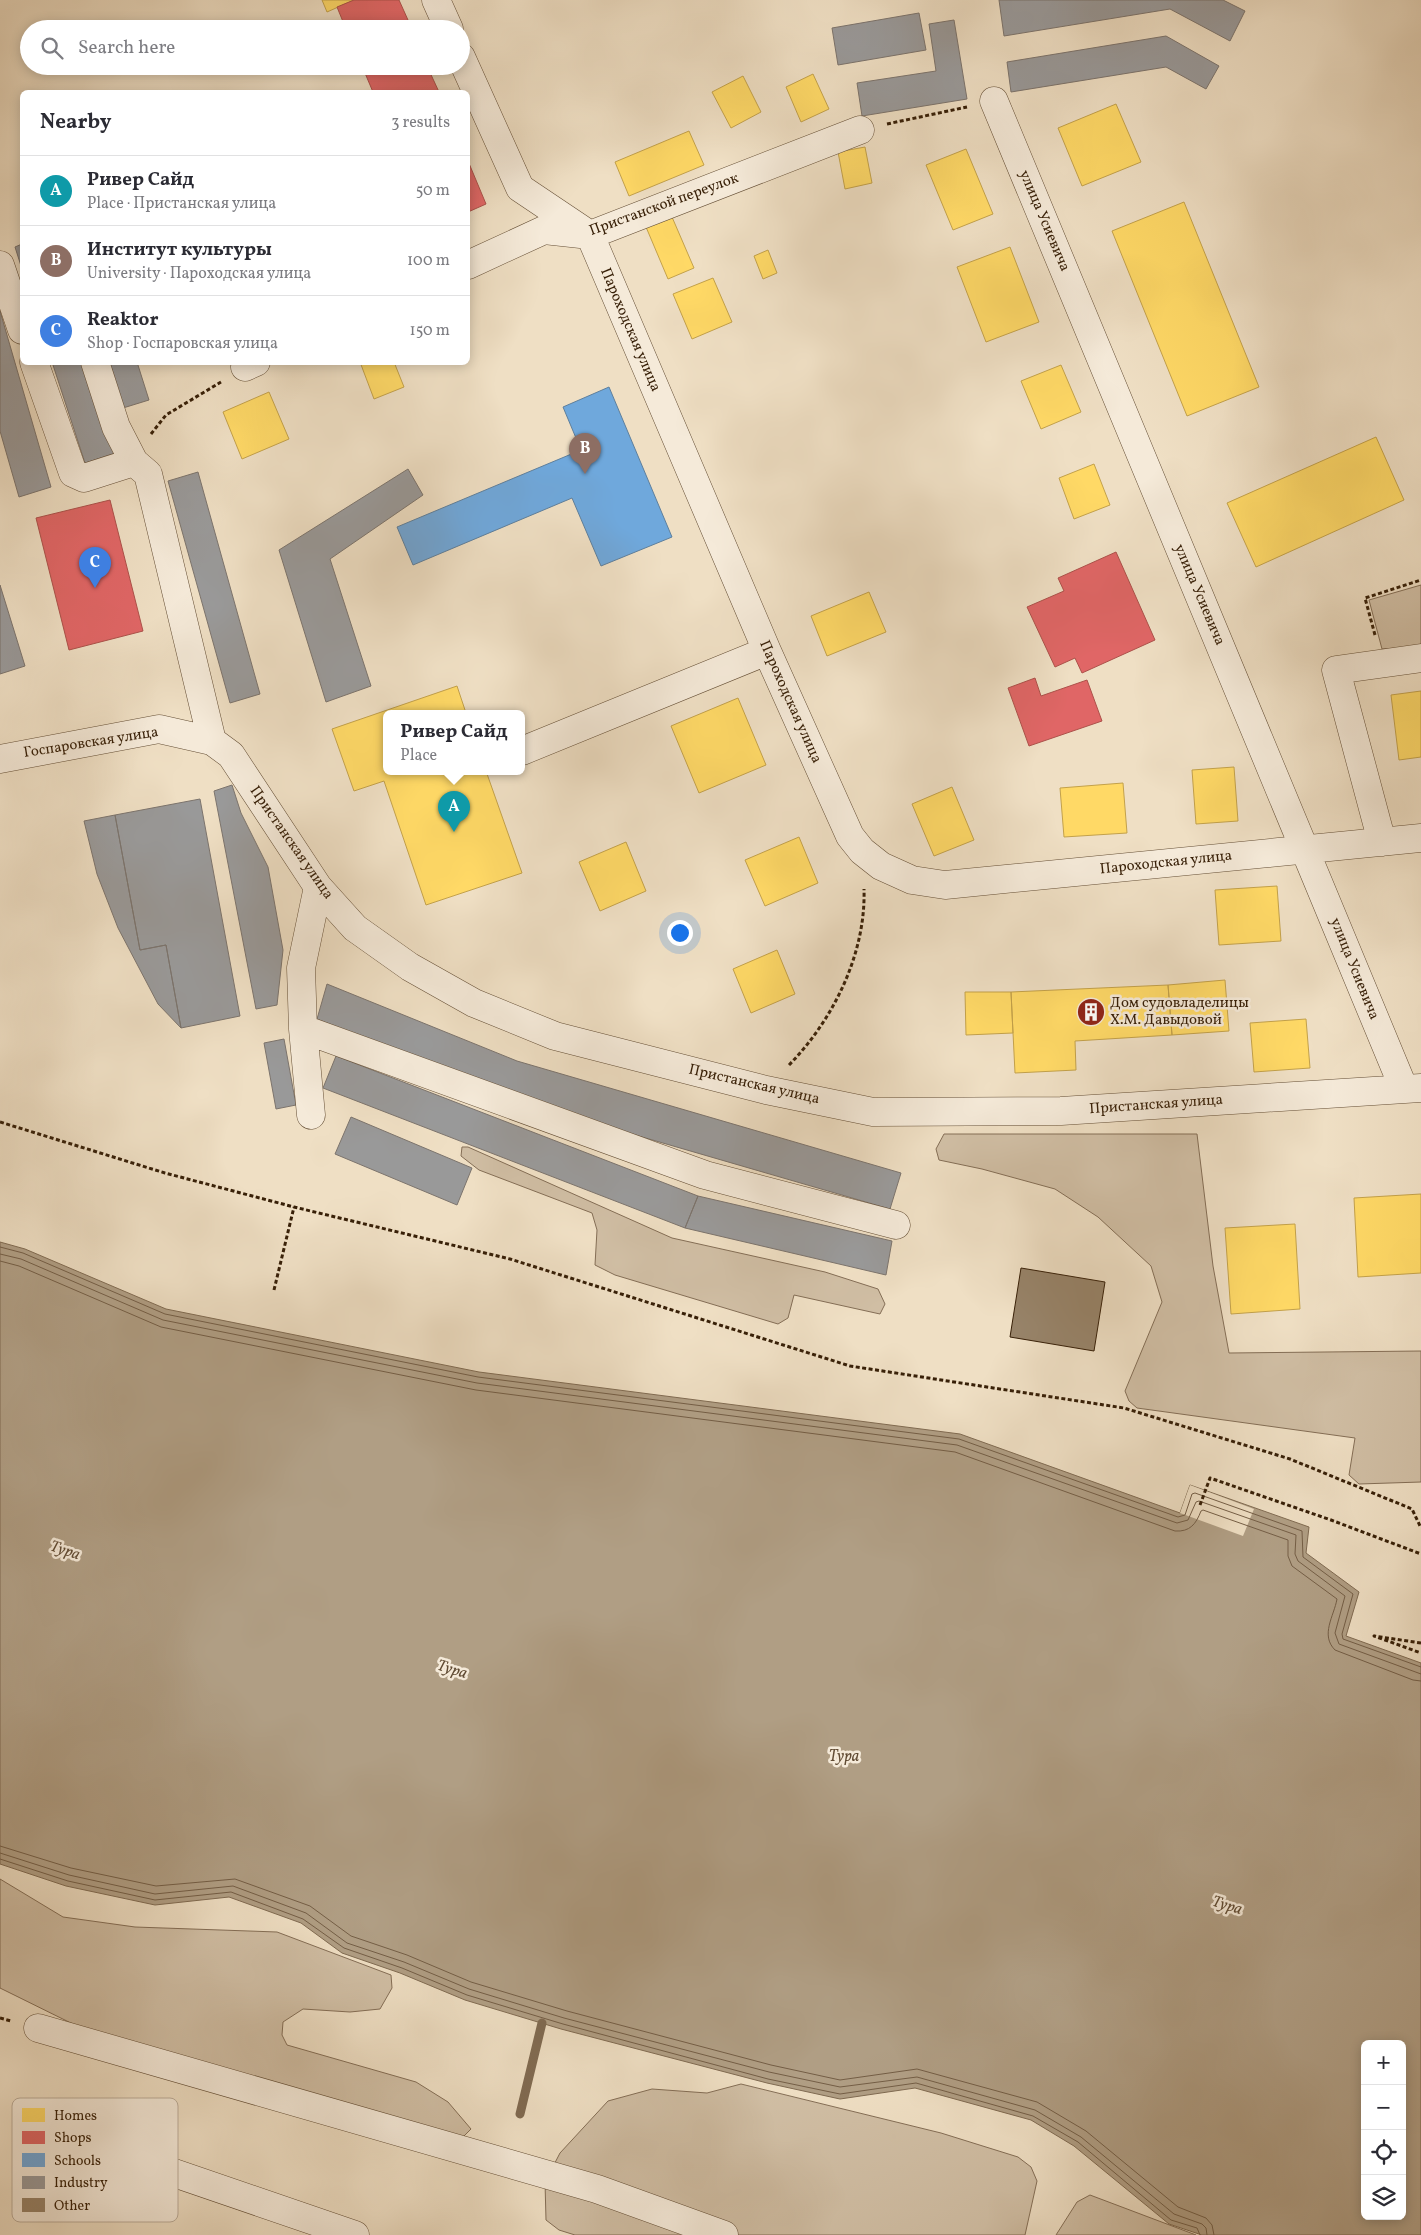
<!DOCTYPE html>
<html lang="en">
<head>
<meta charset="utf-8">
<style>
	body { margin:0; font-family:Vollkorn,serif; background:#f7f7f7; color:#2b2b33 }
	.controls { position:absolute; right:15px; bottom:15px; display:grid; overflow:hidden; border-radius:8px; box-shadow:0 2px 12px #0003 }
	.controls button { width:45px; height:45px; display:grid; place-items:center; padding:0; border:0; border-bottom:1px solid #e1e1e2; background:#fff; color:#2b2b33; font:25px sans-serif }
	.you { position:absolute; left:679px; top:932px; width:18px; height:18px; margin:-12px; border:4px solid #fff; border-radius:50%; background:#1a73e8; box-shadow:0 0 0 8px #1a73e833 }
	.badge { display:grid; place-items:center; width:32px; height:32px; border-radius:50%; background:#d93025; color:#fff; font-size:16px; font-weight:700 }
	.pin { position:absolute; translate:-50% -41px; filter:drop-shadow(0 1px 2px #0008) }
	.pin::after { content:''; position:absolute; top:26px; width:18px; height:15px; background:inherit; clip-path:polygon(0 0,100% 0,50% 100%) }
	.popup { position:absolute; left:383px; top:710px; width:142px; height:65px; box-sizing:border-box; display:grid; place-content:center; border-radius:8px; background:#fff; filter:drop-shadow(0 1px 4px #0005); font-size:16px; white-space:nowrap; color:#7c7c81 }
	.popup b { font-size:19px; color:#2b2b33 }
	.popup::after { content:''; position:absolute; left:50%; top:100%; margin-left:-10px; border:10px solid transparent; border-top-color:#fff }
	.list { margin:0; padding:0; list-style:none }
	h2 { display:flex; justify-content:space-between; align-items:center; height:65px; margin:0; padding:0 20px; font-size:21px }
	h2 small { font-size:16px; font-weight:400; color:#7c7c81 }
	.list li { display:grid; grid-template-columns:32px 1fr auto; gap:15px; align-items:center; box-sizing:border-box; height:70px; padding:0 20px; border-top:1px solid #e1e1e2 }
	.list b { display:block; font-size:19px; white-space:nowrap }
	.list p { margin:0; font-size:16px; white-space:nowrap; color:#7c7c81 }
	.list em { font-size:16px; font-style:normal; color:#7c7c81 }
	.icon { flex:none; width:28px; height:28px; fill:none; stroke:currentColor; stroke-width:2; stroke-linecap:round; stroke-linejoin:round }
	.map { position:relative; flex:none; width:1421px; height:2235px; overflow:hidden }
	.search { position:absolute; background:#fff; box-shadow:0 2px 12px #0003; left:20px; top:20px; width:450px; height:55px; display:flex; align-items:center; gap:12px; box-sizing:border-box; padding:0 18px; border-radius:28px; color:#7c7c81; font-size:19px }
	.panel { position:absolute; background:#fff; box-shadow:0 2px 12px #0003; left:20px; top:90px; width:450px; height:275px; border-radius:8px }
	.map>svg:first-child { display:block }
	.green { fill:#d0bea4; stroke:#846e56 }
	.water { fill:#b09e84; stroke:#806b52; fill-rule:evenodd }
	.pier { fill:#efdfc4 }
	.homes { fill:#ffd966; stroke:#c3a14a }
	.shops { fill:#e06666; stroke:#ad514a }
	.schools { fill:#6fa8dc; stroke:#5e7f9c }
	.industry { fill:#999; stroke:#7c746d }
	.lines { fill:none; stroke-linecap:round; stroke-linejoin:round }
	.shore { stroke:#745e46; stroke-width:1 }
	.stream { stroke:#806b52; stroke-width:9 }
	.building { fill:#978369; stroke:#371f07 }
	.minor-casing { stroke:#654f36; stroke-width:29 }
	.path { stroke:#371f07; stroke-width:3; stroke-dasharray:4 2.5; stroke-linecap:butt }
	.minor { stroke:#f5ead9; stroke-width:28 }
	.labels { text-anchor:middle; dominant-baseline:central; stroke-width:5; stroke-linejoin:round; paint-order:stroke }
	.street-label { font-size:15px; fill:#371f07; stroke:#f5ead9 }
	.poi-label { font-size:15px; fill:#371f07; stroke:#f5ead9; text-anchor:start }
	.water-label { font-size:16px; font-style:italic; fill:#614b33; stroke:#f5ead9 }
	.key { fill:#f5ead9; stroke:#bcad9a; stroke-width:1 }
	.key-label { font-size:14px; fill:#371f07 }
</style>
</head>
<body>
<div class="map">
<svg width="1421" height="2235" viewBox="0 0 1421 2235">
	<rect width="100%" height="100%" fill="#efdfc4"/>
	<filter id="stains"><feTurbulence type="fractalNoise" baseFrequency=".004" numOctaves="4"/><feColorMatrix values="0 0 0 0 .2 0 0 0 0 .09 0 0 0 0 .02 0 0 0 .5 -.17"/></filter>
	<radialGradient id="worn" r=".72"><stop offset=".6" stop-color="#630" stop-opacity="0"/><stop offset="1" stop-color="#630" stop-opacity=".3"/></radialGradient>
	<path class="green" d="M1421 585V647L1382 649 1369 600Z
		M944 1134H1197L1213 1266 1229 1353 1421 1351V1482L1359 1484 1349 1475 1355 1438 1137 1408 1129 1401 1125 1391 1162 1302 1151 1266 1098 1217 1055 1189 982 1169 939 1160 936 1149Z
		M462 1147H468L672 1238 825 1272 878 1289 885 1304 880 1314 794 1295 788 1318 778 1324 615 1275 595 1265 597 1230 592 1213 479 1170 461 1156Z
		M0 1879 63 1917 135 1927 277 1932 391 1975 392 1988 380 2009 350 2012 303 2009 283 2022 282 2035 287 2045 416 2082 448 2102 471 2129 463 2137 79 2027 0 1988Z
		M741 2084 941 2133 1018 2157 1031 2167 1037 2181 1025 2235H575L559 2230 546 2220 545 2182 560 2153 608 2101 652 2089 707 2093Z
		M1090 2195 1196 2235H1056L1077 2202Z"/>
	<path class="water" d="M0 1242 25 1249 166 1309 479 1372 960 1434 1180 1513 1190 1485 1309 1527 1306 1553 1359 1592 1346 1636 1421 1663V2235H1202L1169 2224 1074 2146 1031 2120 915 2088 840 2099 767 2083 561 2029 465 2000 400 1973 342 1953 301 1923 229 1897 155 1905 66 1886 0 1864ZM1365 2044H1402V2216H1365Z"/>
	<path class="pier" d="M1190 1485 1254 1509 1243 1536 1180 1513Z"/>
	<path class="homes" d="M322 0H354L327 12Z
		M813 74 829 109 801 122 786 87Z
		M743 76 761 112 731 128 712 92Z
		M1116 104 1141 162 1082 186 1058 128Z
		M689 131 704 165 629 196 615 162Z
		M865 147 872 183 845 189 838 152Z
		M966 149 993 214 953 230 926 165Z
		M1184 202 1259 387 1187 416 1112 231Z
		M672 217 694 268 668 279 646 227Z
		M1010 247 1039 322 986 342 957 267Z
		M768 250 777 273 763 279 754 256Z
		M713 278 732 322 692 339 673 294Z
		M360 362H394L404 387 374 399Z
		M1061 365 1081 412 1041 429 1021 381Z
		M269 392 289 439 242 459 223 412Z
		M1376 437 1404 500 1256 567 1227 503Z
		M1094 464 1110 505 1074 519 1059 478Z
		M869 592 886 632 827 656 811 616Z
		M457 686 466 713H386V771H486L522 873 426 905 384 781 354 791 332 729Z
		M1421 691V757L1399 760 1391 695Z
		M738 698 766 765 699 793 671 726Z
		M1234 767 1238 821 1196 824 1192 770Z
		M1123 783 1127 833 1064 837 1060 788Z
		M952 787 974 840 934 856 912 804Z
		M799 837 818 883 765 906 745 860Z
		M626 842 646 891 600 911 579 862Z
		M1277 886 1281 941 1219 945 1215 890Z
		M777 950 795 994 751 1013 733 969Z
		M1225 980 1229 1031 1172 1035 1168 985Z
		M1168 985 1172 1035 1075 1041 1076 1070 1015 1073 1011 992Z
		M965 992H1011L1013 1033 966 1035Z
		M1306 1019 1310 1068 1254 1072 1250 1023Z
		M1421 1194V1273L1358 1277 1354 1198Z
		M1295 1224 1300 1309 1231 1314 1225 1228Z"/>
	<path class="shops" d="M354 0H399L412 29H346L337 7Z
		M362 66H427L439 92H373Z
		M468 161 486 204 468 212Z
		M110 500 143 631 69 650 36 518Z
		M1116 552 1155 640 1082 673 1075 658 1055 667 1027 607 1064 591 1058 578Z
		M1035 678 1041 696 1087 680 1102 721 1029 746 1008 688Z"/>
	<path class="schools" d="M609 387 672 537 601 566 572 498 413 565 397 527 581 450 563 407Z"/>
	<path class="industry" d="M999 0H1223L1245 11 1230 41 1170 9 1004 36Z
		M919 13 926 50 838 65 832 28Z
		M954 20 967 99 862 116 857 83 936 71 929 24Z
		M1166 36 1219 66 1206 89 1166 67 1011 92 1007 62Z
		M22 244V269L15 247Z
		M0 311 51 487 19 497 0 431Z
		M52 362H85L115 453 85 463Z
		M109 362H137L149 400 123 408Z
		M408 469 423 495 330 559 371 686 326 702 279 550Z
		M198 472 260 694 230 703 168 481Z
		M0 585 25 666 0 674Z
		M232 785 241 813 268 867 283 950 277 1005 256 1009 214 791Z
		M200 799 240 1016 181 1028 166 945 140 950 115 815Z
		M115 815 140 950 166 945 181 1028 158 1004 118 928 97 874 84 821Z
		M327 984 517 1061 901 1173 890 1209 508 1098 317 1019Z
		M284 1039 296 1105 276 1109 264 1043Z
		M336 1056 698 1196 685 1228 323 1088Z
		M351 1117 472 1168 457 1205 335 1154Z
		M698 1196 892 1241 886 1275 685 1228Z"/>
	<g class="lines">
		<path class="shore" d="M0 1247 23 1253 165 1314 478 1377 959 1439 1178 1517 1185 1515 1192 1494 1195 1493 1302 1531 1303 1557 1353 1594 1342 1634 1343 1639 1421 1667
			M0 1254 21 1259 163 1320 477 1383 957 1445 1177 1523 1188 1520 1196 1502 1199 1501 1296 1535 1295 1554 1298 1561 1345 1596 1335 1633 1339 1644 1421 1674
			M0 1261 19 1266 161 1327 476 1390 955 1452 1175 1531C1190 1532 1196 1524 1201 1511L1203 1510 1288 1540V1556L1292 1566 1337 1599C1334 1616 1320 1635 1335 1650L1413 1680 1421 1681
			M0 1846 71 1868 156 1886 235 1879 310 1906 351 1936 407 1955 471 1982 567 2011 771 2065 840 2080 917 2069 1037 2102 1086 2131 1178 2207 1206 2218 1212 2225 1214 2235
			M0 1853 69 1875 155 1894 233 1886 306 1913 347 1943 404 1962 469 1989 564 2018 769 2072 840 2087 917 2077 1035 2110 1081 2137 1174 2214 1202 2224 1206 2228 1207 2235
			M0 1859 68 1881 155 1900 231 1892 303 1919 344 1948 402 1968 467 1995 563 2024 768 2079 840 2094 916 2083 1033 2116 1078 2142 1171 2220 1197 2228 1200 2235"/>
		<path class="stream" d="M520 2114 542 2023"/>
	</g>
	<path class="building" d="M1021 1268 1105 1282 1094 1351 1010 1337Z"/>
	<g class="lines">
		<defs>
			<path id="minor" d="M436 0 449 29
				M461 57 520 188 590 235 767 651 850 836 862 851 881 866 912 880 945 885 1421 838
				M994 101 1404 1089
				M0 265 22 330
				M468 265 544 230 590 235 860 130
				M34 362 73 473 84 478 134 462
				M95 362 116 427 134 462 148 474 212 741
				M245 367 256 362
				M522 751 767 651
				M0 759 159 729 212 741 231 755 318 887 355 928 410 967 474 1003 555 1036 766 1090 873 1112 1061 1111 1421 1088
				M1382 842 1336 670 1421 658
				M318 887 301 968 303 1029 705 1175 896 1225
				M303 1029 311 1115
				M38 2028 597 2189 724 2235
				M75 2139 355 2235"/>
		</defs>
		<use href="#minor" class="minor-casing"/>
		<path class="path" d="M887 124 967 107
			M151 434 166 415 221 382
			M1375 635 1365 598 1421 580
			M789 1065C833 1020 866 954 864 889
			M0 1122 165 1173 294 1207 510 1259 850 1366 1124 1408 1290 1459 1412 1509 1421 1528
			M274 1290 294 1207
			M1200 1505 1210 1478 1331 1520 1421 1554
			M1421 1643 1374 1636 1421 1653
			M0 2018 11 2021"/>
		<use href="#minor" class="minor"/>
	</g>
	<defs>
		<symbol id="building-disc" viewBox="-11 -11 22 22"><circle r="9.5" fill="#8f2418" stroke="#f5ead9"/><path d="M-4-6H4V6H1V3H-1V6H-4ZM-2.5-4.3h1.7v1.8h-1.7ZM.8-4.3h1.7v1.8H.8ZM-2.5-1h1.7V.8h-1.7ZM.8-1h1.7V.8H.8Z" fill="#fff"/></symbol>
	</defs>
	<g fill-rule="evenodd">
		<use href="#building-disc" x="1075" y="996" width="32" height="32"/>
	</g>
	<g class="labels">
		<g class="street-label">
			<text transform="translate(664 205) rotate(-20)">Пристанской переулок</text>
			<text transform="translate(1044 221) rotate(67)">улица Усиевича</text>
			<text transform="translate(630 330) rotate(67)">Пароходская улица</text>
			<text transform="translate(1199 595) rotate(67)">улица Усиевича</text>
			<text transform="translate(790 702) rotate(66)">Пароходская улица</text>
			<text transform="translate(91 743) rotate(-9)">Госпаровская улица</text>
			<text transform="translate(291 843) rotate(55)">Пристанская улица</text>
			<text transform="translate(1166 863) rotate(-6)">Пароходская улица</text>
			<text transform="translate(1354 969) rotate(68)">улица Усиевича</text>
			<text transform="translate(754 1085) rotate(13)">Пристанская улица</text>
			<text transform="translate(1156 1105) rotate(-4)">Пристанская улица</text>
		</g>
		<g class="poi-label">
			<text x="1110" y="1003">Дом судовладелицы<tspan x="1110" dy="17">Х.М. Давыдовой</tspan></text>
		</g>
		<g class="water-label">
			<text transform="translate(65 1551) rotate(18)">Тура</text>
			<text transform="translate(452 1670) rotate(17)">Тура</text>
			<text x="844" y="1757">Тура</text>
			<text transform="translate(1227 1906) rotate(17)">Тура</text>
		</g>
	</g>
	<rect x="12" y="2098" width="166" height="124" rx="8" class="key"/>
	<rect x="22" y="2108" width="23" height="14" fill="#ffd966"/>
	<rect x="22" y="2131" width="23" height="13" fill="#e06666"/>
	<rect x="22" y="2153" width="23" height="14" fill="#6fa8dc"/>
	<rect x="22" y="2176" width="23" height="13" fill="#999"/>
	<rect x="22" y="2198" width="23" height="14" fill="#978369"/>
	<g class="key-label">
		<text x="54" y="2120">Homes</text>
		<text x="54" y="2142">Shops</text>
		<text x="54" y="2165">Schools</text>
		<text x="54" y="2187">Industry</text>
		<text x="54" y="2210">Other</text>
	</g>
	<rect width="100%" height="100%" filter="url(#stains)"/>
	<rect width="100%" height="100%" fill="url(#worn)"/>
</svg>
<div class="controls">
<button>+</button>
<button>−</button>
<button><svg class="icon" aria-label="locate" viewBox="0 0 24 24"><circle cx="12" cy="12" r="6"/><path d="M12 2v4M12 18v4M2 12h4M18 12h4"/></svg></button>
<button><svg class="icon" aria-label="layers" viewBox="0 0 24 24"><path d="M12 4l9 5-9 5-9-5zM3 14l9 5 9-5"/></svg></button>
</div>
<div class="you"></div>
<div class="pin badge" style="left:454px;top:832px;background:#0f9aa8">A</div>
<div class="popup"><b>Ривер Сайд</b>Place</div>
<div class="pin badge" style="left:585px;top:474px;background:#8d6e63">B</div>
<div class="pin badge" style="left:95px;top:588px;background:#3f7fe0">C</div>
<div class="search"><svg class="icon" aria-label="search" viewBox="0 0 24 24"><circle cx="10" cy="10" r="6"/><path d="M15 15l6 6"/></svg>Search here</div>
<section class="panel">
<h2>Nearby<small>3 results</small></h2>
<ul class="list">
<li><span class="badge" style="background:#0f9aa8">A</span><div><b>Ривер Сайд</b><p>Place · Пристанская улица</p></div><em>50 m</em></li>
<li><span class="badge" style="background:#8d6e63">B</span><div><b>Институт культуры</b><p>University · Пароходская улица</p></div><em>100 m</em></li>
<li><span class="badge" style="background:#3f7fe0">C</span><div><b>Reaktor</b><p>Shop · Госпаровская улица</p></div><em>150 m</em></li>
</ul>
</section>
</div>
</body>
</html>
